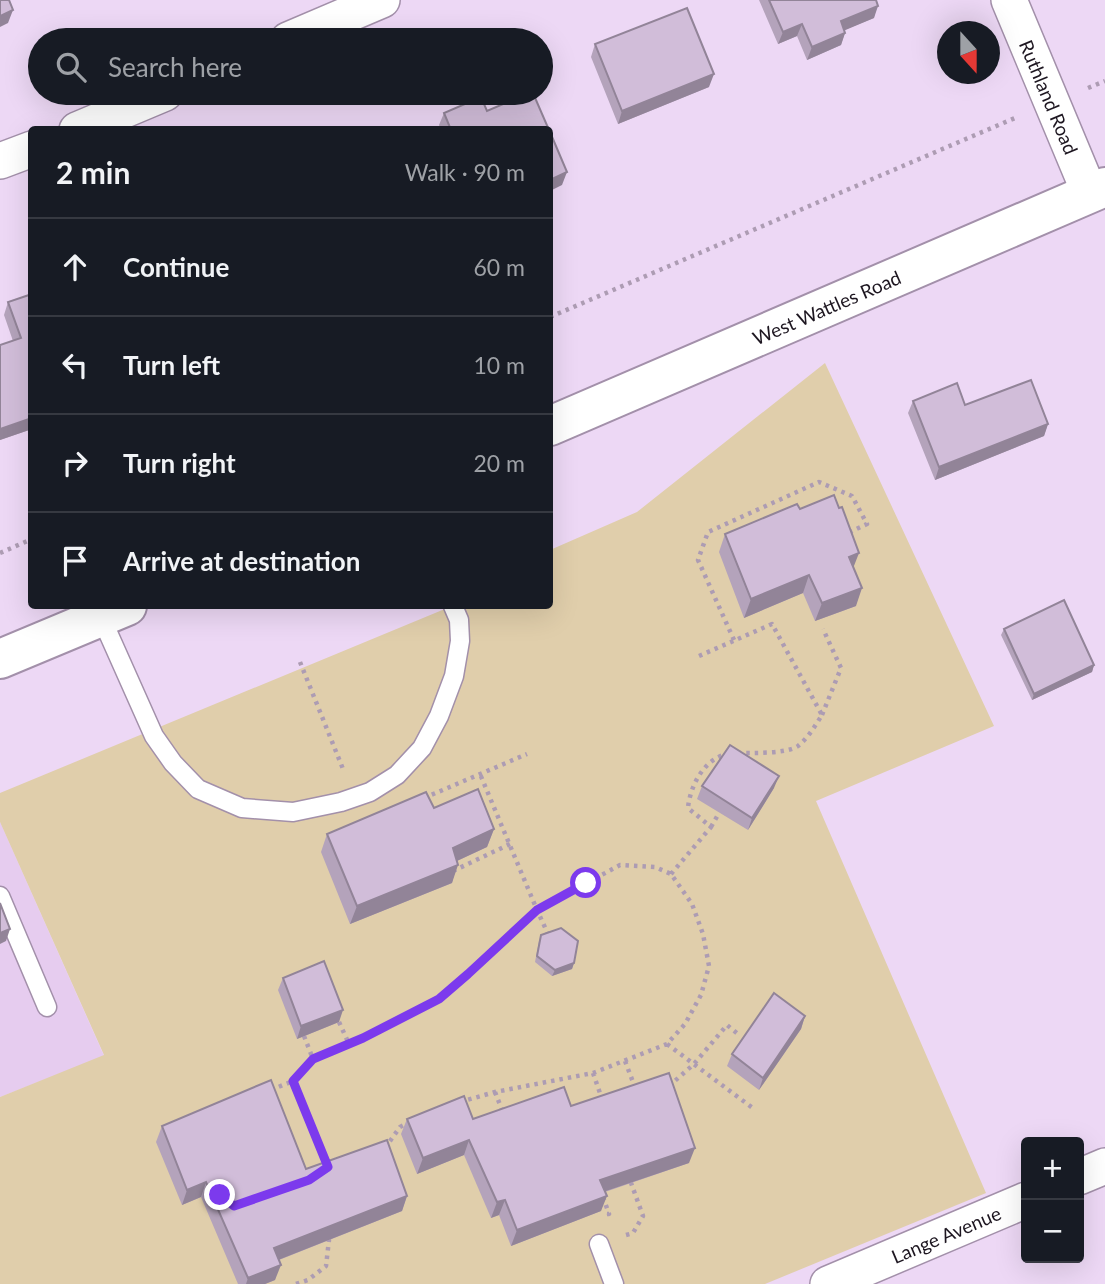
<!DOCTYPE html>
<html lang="en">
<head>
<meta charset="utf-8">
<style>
	body { margin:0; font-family:Lato,sans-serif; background:#20242c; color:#f1f3f6 }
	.controls { position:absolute; right:21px; bottom:21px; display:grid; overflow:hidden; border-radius:7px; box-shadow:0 7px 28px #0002 }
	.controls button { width:63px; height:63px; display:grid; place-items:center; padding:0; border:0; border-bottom:2px solid #363941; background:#171b24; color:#f1f3f6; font:35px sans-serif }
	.compass { position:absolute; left:937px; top:21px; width:63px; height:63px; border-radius:50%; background:#171b24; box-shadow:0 7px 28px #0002; rotate:159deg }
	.stop { position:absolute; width:21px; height:21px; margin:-16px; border:5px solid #7c3aed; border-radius:50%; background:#fff }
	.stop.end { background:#7c3aed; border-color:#fff; box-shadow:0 2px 7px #0008 }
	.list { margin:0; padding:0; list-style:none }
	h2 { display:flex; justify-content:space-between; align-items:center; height:91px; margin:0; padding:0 28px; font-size:30px }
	h2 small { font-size:23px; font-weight:400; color:#9ea1a6 }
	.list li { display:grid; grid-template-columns:46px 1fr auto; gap:21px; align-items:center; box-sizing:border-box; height:98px; padding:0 28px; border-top:2px solid #363941 }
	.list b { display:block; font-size:26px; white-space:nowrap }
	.list em { font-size:23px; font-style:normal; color:#9ea1a6 }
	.icon { flex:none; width:38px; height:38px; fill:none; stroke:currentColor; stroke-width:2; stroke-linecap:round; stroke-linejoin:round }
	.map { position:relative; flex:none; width:1105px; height:1284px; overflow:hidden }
	.search { position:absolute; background:#171b24; box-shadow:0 7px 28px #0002; left:28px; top:28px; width:525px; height:77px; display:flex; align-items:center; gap:18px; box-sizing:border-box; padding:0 24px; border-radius:38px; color:#9ea1a6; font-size:26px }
	.panel { position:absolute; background:#171b24; box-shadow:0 7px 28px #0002; left:28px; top:126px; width:525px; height:483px; border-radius:7px }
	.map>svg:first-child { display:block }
	.built { fill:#e6ccef }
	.green { fill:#e0ceab }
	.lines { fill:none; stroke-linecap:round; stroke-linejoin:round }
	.service-casing { stroke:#a390aa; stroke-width:21 }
	.minor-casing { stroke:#a390aa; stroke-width:38 }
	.tertiary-casing { stroke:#a390aa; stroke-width:42 }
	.path { stroke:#ad9cb3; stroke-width:4.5; stroke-dasharray:3.5 5; stroke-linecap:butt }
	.service { stroke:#fff; stroke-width:18 }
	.minor { stroke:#fff; stroke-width:35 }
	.tertiary { stroke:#fff; stroke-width:38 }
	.wall { fill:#b4a3bb }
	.shaded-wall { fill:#928498 }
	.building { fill:#d1bdd9; stroke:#928498; stroke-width:2 }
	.route { stroke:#7c3aed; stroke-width:9 }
	.labels { text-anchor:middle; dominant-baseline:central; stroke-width:5; stroke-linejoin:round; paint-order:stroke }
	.street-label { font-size:19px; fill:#1d1620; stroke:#f8e7fe }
</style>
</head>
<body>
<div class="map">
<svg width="1105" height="1284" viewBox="0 0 1105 1284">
	<rect width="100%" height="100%" fill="#edd8f5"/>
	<path class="built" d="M0 822 104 1056 0 1097Z"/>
	<path class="green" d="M825 363 994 726 816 801 986 1193 765 1284H0V1097L104 1055 0 822V793L452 606H550V550L637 512Z"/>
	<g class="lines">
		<defs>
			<path id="service" d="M101 617 154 736 173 763 198 789 242 808 293 812 341 802 370 792 397 775 422 748 439 716 454 676 460 641 459 620 453 606
				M0 896 47 1007
				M599 1244 614 1284"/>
			<g id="minor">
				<path id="s1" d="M1009 0 1090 194"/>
				<path d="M288 40 382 0"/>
				<path d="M77 130 165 93"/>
				<path d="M0 161 32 149"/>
				<path d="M1079 1177 1105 1166"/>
				<path id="s2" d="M828 1284 1026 1200"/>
			</g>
			<g id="tertiary">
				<path id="s3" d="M550 426 1105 187"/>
				<path d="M0 659 127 606"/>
			</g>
		</defs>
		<use href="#service" class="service-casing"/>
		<use href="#minor" class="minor-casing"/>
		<use href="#tertiary" class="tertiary-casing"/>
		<path class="path" d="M1088 88 1105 81
			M550 317 1015 118
			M0 553 32 539
			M734 640 698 560 708 532 819 482 852 496 867 524 848 533
			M699 656 772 624 822 715C815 726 808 738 798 746 786 754 752 753 738 753
			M300 662 343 769
			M822 715 841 668 823 629
			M424 798 527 754
			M711 827 719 813
			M453 871 510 844
			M671 874 711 827 688 808C690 786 704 759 727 754
			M339 1022 349 1044
			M304 1036 313 1059
			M667 1044 754 1109
			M625 1061 636 1090
			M593 1073 602 1099
			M669 1086 694 1064 727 1025 739 1035
			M271 1090 293 1081
			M495 1092 504 1115
			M460 1102 495 1092 593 1073 667 1044 685 1024 701 995 709 966 703 934 692 904 671 874 655 867 620 865 537 910 549 936
			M385 1148 400 1127 410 1122
			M328 1166 293 1081 313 1059 363 1038 439 999 468 974 537 910 480 774
			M603 1197 609 1214H607
			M626 1235 633 1233 643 1216 630 1180
			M296 1284 308 1280 326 1266 329 1240 328 1236"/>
		<use href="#service" class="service"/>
		<use href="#minor" class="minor"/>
		<use href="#tertiary" class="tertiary"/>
	</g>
	<path class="wall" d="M759 0H876L874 18 844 30 845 33 841 45 807 60 797 36 778 44Z
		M595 44 709 87 618 124 591 57Z
		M487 111 549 130H441L439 125 444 113Z
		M32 294V429L0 440V345L13 341 4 315 8 302Z
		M913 401 965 405 1048 424 1044 436 935 480 908 413Z
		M800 509 853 567 856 606 815 621 803 593 744 618 719 552 725 534Z
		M1004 629 1094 665 1092 672 1032 700 1001 635Z
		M702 786 774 788 748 830 697 799Z
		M434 808 494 829 487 847 457 861 452 883 350 924 321 852 327 834Z
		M541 935 574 963 572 969 552 976 535 962 539 941Z
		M283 978 339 1022 297 1039 278 990Z
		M805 1016 801 1029 759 1090 727 1066 732 1054Z
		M571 1106 689 1163 605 1192 601 1211 511 1246 499 1215 491 1218 464 1155 417 1174 401 1134 407 1119H473Z
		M162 1126 306 1169 407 1196 402 1211 279 1260 275 1280 265 1284H238L201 1197 182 1205 156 1142Z"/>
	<path class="shaded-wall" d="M878 6 874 18 836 34 841 21Z
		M13 10 8 23 0 27V16Z
		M802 24 797 36 778 44 783 32Z
		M845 33 841 45 807 60 812 47Z
		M714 74 709 87 618 124 622 111Z
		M567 172 562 185 550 191V180Z
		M32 418V429L0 440V429Z
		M1048 424 1044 436 935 480 939 467Z
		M859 553 852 571 849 557Z
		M809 575 803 593 744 618 751 599Z
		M862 588 856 606 815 621 822 603Z
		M1094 665 1092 672 1032 700 1034 694Z
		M779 776 774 788 748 830 752 818Z
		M494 829 487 847 446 866 453 848Z
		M458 865 452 883 350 924 357 906Z
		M10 929 6 941 0 944V933Z
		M574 963 572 969 552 976 555 970Z
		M343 1010 339 1022 297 1039 301 1026Z
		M805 1016 801 1029 759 1090 763 1078Z
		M469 1140 464 1155 417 1174 423 1158Z
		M695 1148 689 1163 594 1195 600 1180Z
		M206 1182 201 1197 182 1205 187 1190Z
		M407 1196 402 1211 268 1264 274 1248Z
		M607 1196 601 1211 511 1246 517 1230Z
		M505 1200 499 1215 491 1218 497 1202Z
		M281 1265 275 1280 265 1284H246L248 1278Z"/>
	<path class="building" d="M0 0H9L13 10 0 16Z
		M769 0H876L878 6 841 21 845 33 812 47 802 24 783 32Z
		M687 8 714 74 622 111 595 44Z
		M529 93H533L549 130H451L444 113 481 97 487 111Z
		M550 132 567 172 550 180Z
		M32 294V418L0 429V345L21 338 8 302Z
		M1031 380 1048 424 939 467 913 401 957 383 965 405Z
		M834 495 839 508 842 507 859 553 849 557 862 588 822 603 809 575 751 599 725 534 797 504 800 509Z
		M1064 600 1094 665 1034 694 1004 629Z
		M730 745 779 776 752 818 702 786Z
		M478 789 494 829 453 848 458 865 357 906 327 834 426 792 434 808Z
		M0 903 10 929 0 933Z
		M561 928 578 941 574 963 555 970 537 956 541 935Z
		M324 961 343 1010 301 1026 283 978Z
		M774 993 805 1016 763 1078 732 1054Z
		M669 1073 695 1148 600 1180 607 1196 517 1230 505 1200 497 1202 469 1140 423 1158 407 1119 464 1096 473 1119 564 1087 571 1106Z
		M271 1080 306 1169 387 1140 407 1196 274 1248 281 1265 248 1278 206 1182 187 1190 162 1126Z"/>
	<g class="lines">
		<path class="route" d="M220 1195 234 1206 309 1180 328 1167 293 1081 313 1059 363 1038 439 999 468 974 537 910 586 883"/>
	</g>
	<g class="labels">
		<g class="street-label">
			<text stroke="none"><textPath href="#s1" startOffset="105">Ruthland Road</textPath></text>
			<text stroke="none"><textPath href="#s3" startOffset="301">West Wattles Road</textPath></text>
			<text stroke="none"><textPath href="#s2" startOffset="128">Lange Avenue</textPath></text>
		</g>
	</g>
</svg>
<div class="controls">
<button>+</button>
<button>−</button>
</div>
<svg class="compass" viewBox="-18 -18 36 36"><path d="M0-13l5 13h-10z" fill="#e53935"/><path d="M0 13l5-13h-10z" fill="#9ea1a6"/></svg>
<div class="stop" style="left:586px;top:883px"></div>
<div class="stop end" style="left:220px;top:1195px"></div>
<div class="search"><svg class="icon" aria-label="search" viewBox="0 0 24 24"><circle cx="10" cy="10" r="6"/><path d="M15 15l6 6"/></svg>Search here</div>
<section class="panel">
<h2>2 min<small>Walk · 90 m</small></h2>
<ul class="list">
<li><svg class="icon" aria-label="ahead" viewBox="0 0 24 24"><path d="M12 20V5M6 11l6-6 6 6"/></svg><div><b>Continue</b></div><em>60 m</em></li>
<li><svg class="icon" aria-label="left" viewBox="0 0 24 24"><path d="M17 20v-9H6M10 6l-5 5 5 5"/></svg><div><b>Turn left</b></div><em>10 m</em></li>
<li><svg class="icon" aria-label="right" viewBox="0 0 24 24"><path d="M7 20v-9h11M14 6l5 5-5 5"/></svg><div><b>Turn right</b></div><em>20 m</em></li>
<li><svg class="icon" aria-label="arrive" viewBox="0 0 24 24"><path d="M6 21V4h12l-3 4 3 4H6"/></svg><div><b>Arrive at destination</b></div></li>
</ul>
</section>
</div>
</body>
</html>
